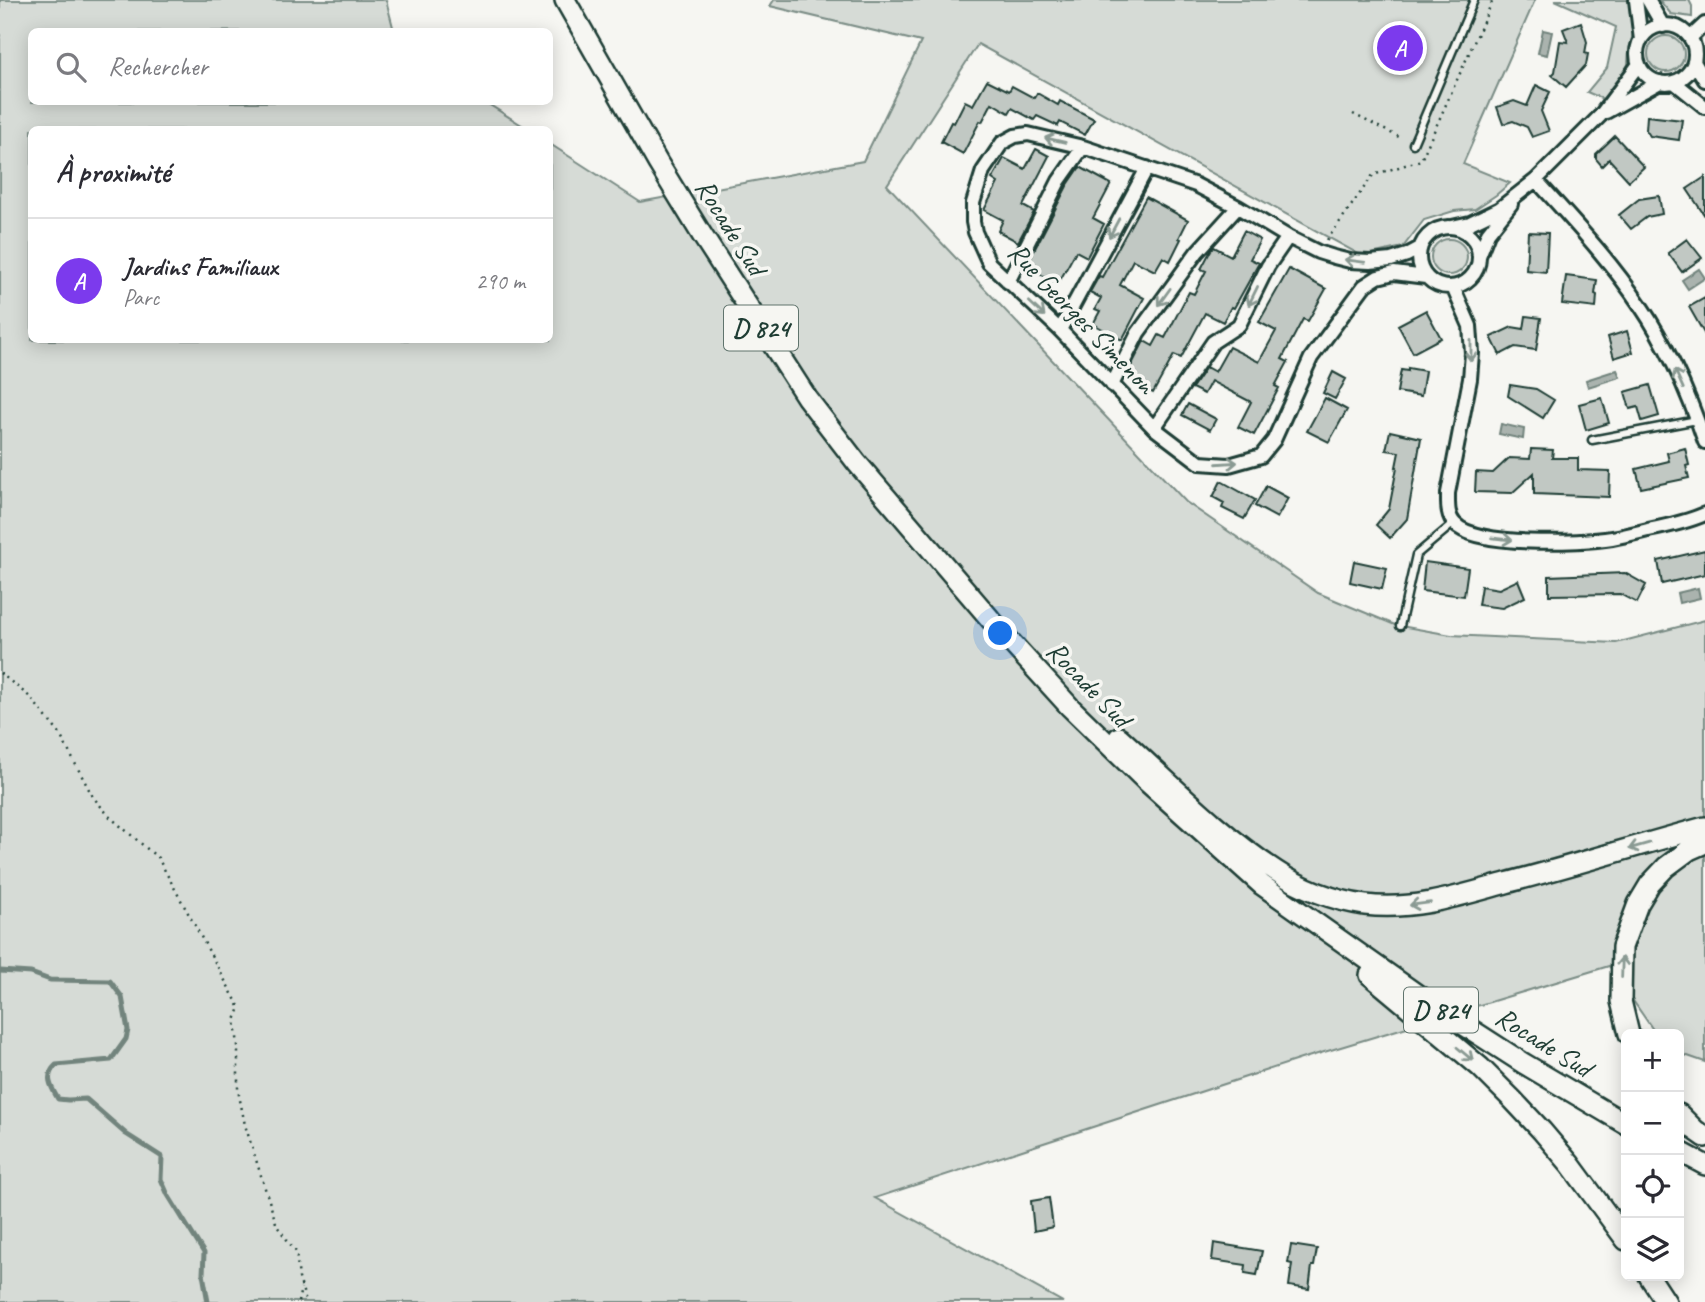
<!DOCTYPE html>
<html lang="fr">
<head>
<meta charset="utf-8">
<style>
	body { margin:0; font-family:Caveat,sans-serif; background:#f2f2f3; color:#2b2b33 }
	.controls { position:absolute; right:21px; bottom:21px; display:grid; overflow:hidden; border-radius:10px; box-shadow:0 4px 18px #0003 }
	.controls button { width:63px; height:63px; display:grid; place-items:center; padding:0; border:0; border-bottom:2px solid #e1e1e2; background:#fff; color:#2b2b33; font:35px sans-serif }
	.you { position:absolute; left:1001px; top:634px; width:24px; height:24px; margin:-18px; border:5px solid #fff; border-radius:50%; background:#1a73e8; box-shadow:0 0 0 10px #1a73e833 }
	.badge { display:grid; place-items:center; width:46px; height:46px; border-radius:50%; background:#7c3aed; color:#fff; font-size:23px; font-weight:700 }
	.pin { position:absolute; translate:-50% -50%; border:4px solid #fff; box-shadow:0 2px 7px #0006 }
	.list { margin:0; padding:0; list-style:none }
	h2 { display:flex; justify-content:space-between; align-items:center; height:91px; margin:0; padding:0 28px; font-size:30px }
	h2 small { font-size:23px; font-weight:400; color:#7c7c81 }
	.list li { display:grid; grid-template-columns:46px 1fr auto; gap:21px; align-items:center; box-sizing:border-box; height:126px; padding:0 28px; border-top:2px solid #e1e1e2 }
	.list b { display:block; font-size:26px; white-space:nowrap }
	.list p { margin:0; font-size:23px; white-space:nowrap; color:#7c7c81 }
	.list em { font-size:23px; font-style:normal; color:#7c7c81 }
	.icon { flex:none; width:38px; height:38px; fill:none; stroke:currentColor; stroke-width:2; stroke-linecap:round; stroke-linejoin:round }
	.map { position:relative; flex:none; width:1705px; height:1302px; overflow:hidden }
	.search { position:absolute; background:#fff; box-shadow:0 4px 18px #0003; left:28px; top:28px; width:525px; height:77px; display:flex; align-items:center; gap:18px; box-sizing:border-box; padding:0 24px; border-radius:10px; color:#7c7c81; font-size:26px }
	.panel { position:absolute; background:#fff; box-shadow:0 4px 18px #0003; left:28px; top:126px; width:525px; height:217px; border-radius:10px }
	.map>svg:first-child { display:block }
	.green { fill:#d6dbd6; stroke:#7a8c85; stroke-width:2 }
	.water { fill:#aab3ae; stroke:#72847d; stroke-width:2 }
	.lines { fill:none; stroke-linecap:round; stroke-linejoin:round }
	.stream { stroke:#72847d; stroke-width:5 }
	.building { fill:#c1c8c3; stroke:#1f3d34; stroke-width:2 }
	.lane-casing { stroke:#1f3d34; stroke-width:11 }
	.street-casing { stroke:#1f3d34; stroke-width:18 }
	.primary-casing { stroke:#1f3d34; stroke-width:24 }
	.path { stroke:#1f3d34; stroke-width:2.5; stroke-dasharray:2 5; stroke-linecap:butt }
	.lane { stroke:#f6f6f2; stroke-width:6 }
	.street { stroke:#f6f6f2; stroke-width:12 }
	.primary { stroke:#f6f6f2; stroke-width:19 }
	.oneway { stroke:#8a9a93 }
	.labels { text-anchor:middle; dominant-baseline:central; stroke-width:7; stroke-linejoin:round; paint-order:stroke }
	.shield { fill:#f6f6f2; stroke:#60746d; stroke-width:2 }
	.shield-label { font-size:26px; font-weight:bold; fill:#1f3d34 }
	.street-label { font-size:28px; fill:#1f3d34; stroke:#f6f6f2 }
</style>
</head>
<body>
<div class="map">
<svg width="1705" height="1302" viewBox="0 0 1705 1302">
	<rect width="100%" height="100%" fill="#f6f6f2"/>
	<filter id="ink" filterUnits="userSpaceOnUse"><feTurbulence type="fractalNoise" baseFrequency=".0143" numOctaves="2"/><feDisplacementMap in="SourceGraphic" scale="14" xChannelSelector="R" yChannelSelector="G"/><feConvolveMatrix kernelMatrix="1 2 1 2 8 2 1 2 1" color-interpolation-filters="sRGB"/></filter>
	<g filter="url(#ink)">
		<path class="green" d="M0 0H386L394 31 32 32V102H485L528 129 32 130V340H550V144L640 202 863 161 921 42 770 6 774 0H1535L1463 164 1510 183 1496 195 1475 209 1454 211 1424 220 1403 247 1362 256 978 44 887 185 1186 502 1318 593 1395 625 1451 635 1616 643 1705 620V1062L1679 1053V1034H1656L1609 966 1301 1059 875 1198 1063 1302H0Z
			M1555 0H1629L1634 22 1633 34 1629 50 1628 64 1624 75 1603 99 1587 92 1607 68 1616 27Z
			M1659 0H1689L1692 6V17L1671 14Z
			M1648 54a18 18 0 1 1 36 0a18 18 0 1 1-36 0Z
			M1431 257a18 18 0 1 1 36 0a18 18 0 1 1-36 0Z"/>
		<path class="water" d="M1543 30 1552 32 1547 55 1538 53Z
			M1699 269 1705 278 1688 289 1682 280Z
			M1617 370 1620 377 1588 387 1586 380Z
			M1501 424 1524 429 1523 439 1499 434Z
			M1698 588 1700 598 1679 603 1677 593Z"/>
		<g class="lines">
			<path class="stream" d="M0 971 31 973 50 980 110 981 122 997 128 1030 126 1039 111 1060 56 1065C44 1076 51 1087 58 1099L68 1100 86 1099 126 1134 162 1157 161 1179 168 1195 204 1253 203 1274 208 1302"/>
		</g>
		<path class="building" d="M1581 22 1587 42 1585 53 1588 54 1586 65 1566 87 1552 75 1555 72 1560 41 1568 42 1563 29Z
			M987 80 1009 91 1012 86 1034 98 1037 93 1058 105 1060 101 1094 119 1085 135 1060 122 1058 126 1037 116 1034 120 1012 108 1009 113 992 103 982 122 980 121 963 154 941 142 951 122 954 123 965 101 973 105Z
			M1536 85 1550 92 1541 111 1549 131 1532 137 1527 127 1513 121 1503 124 1497 107 1514 101 1527 106Z
			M1647 116 1682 120 1679 140 1650 136 1646 130Z
			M1615 136 1644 167 1629 181 1609 159 1602 166 1596 159V154Z
			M1036 149 1049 156 1023 206 1034 212 1018 242 998 231 1003 220 984 210 998 183 992 179 1004 158 1025 169Z
			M1080 167 1111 184 1093 218 1104 224 1087 257 1076 251 1058 284 1026 266 1067 186Z
			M1705 177V216L1687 189Z
			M1659 196 1662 214 1647 217 1631 229 1619 215 1639 199Z
			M1146 197 1188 220 1179 238 1181 239 1170 261 1163 257 1155 271 1133 260 1120 285 1144 298 1122 340 1093 324 1100 311 1095 309 1101 298 1090 292 1099 276 1102 277Z
			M1244 231 1260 240 1250 259 1259 263 1234 308 1231 307 1223 322 1205 313 1181 358 1174 355 1153 393 1125 378 1144 341 1153 346 1159 335 1165 338 1189 292 1194 294 1206 271 1201 269 1211 250 1214 247 1231 256Z
			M1528 232 1548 233 1546 272 1526 270Z
			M1687 239 1702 258 1682 272 1668 253Z
			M1289 269 1326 289 1308 321 1303 319 1282 359 1288 362 1275 386 1279 388 1254 435 1238 427 1251 402 1211 381 1204 394 1192 388 1206 367 1215 372 1229 347 1259 362 1276 331 1259 322Z
			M1566 276 1597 280 1595 294 1597 295 1596 308 1562 304Z
			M1705 298V335L1689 307Z
			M1426 310 1441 338 1413 353 1398 325Z
			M1526 316 1541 318 1536 350 1515 347 1500 355 1491 337 1512 327 1524 329Z
			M1627 331 1633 352 1614 358 1608 337Z
			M1408 368 1425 371 1421 396 1397 392 1401 370 1408 371Z
			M1333 372 1346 379 1335 399 1323 393Z
			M1510 385 1536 389 1554 400 1543 418 1508 396Z
			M1650 385 1659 416 1642 421 1638 407 1630 409 1625 392Z
			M1325 398 1347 410 1329 442 1307 431Z
			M1602 398 1609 423 1586 430 1579 404Z
			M1188 404 1216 419 1210 430 1182 415Z
			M1390 431 1421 438 1407 519 1390 538 1376 525 1389 509 1397 467H1396L1399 452 1386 450Z
			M1685 448 1689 465 1686 466 1689 478 1641 488 1636 469 1669 461 1667 453Z
			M1531 449 1553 450 1552 458H1578V470L1610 471 1609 497 1534 494V473L1512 493 1475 492 1476 472 1493 473 1509 458 1530 459Z
			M1221 481 1255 500 1244 519 1222 508 1224 503 1213 497Z
			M1266 486 1288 498 1277 518 1255 506Z
			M1705 550V574L1662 584 1658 561Z
			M1354 561 1387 568 1382 589 1350 582Z
			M1425 562 1468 568 1464 596 1422 591Z
			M1625 573 1646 585 1637 603 1620 594 1549 595V576Z
			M1518 580 1525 597 1502 608 1478 605 1481 586 1499 589Z
			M1049 1198 1053 1227 1034 1231 1031 1201Z
			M1214 1243 1262 1251 1257 1275 1245 1273 1246 1265 1212 1260Z
			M1291 1245 1317 1249 1314 1266H1312L1309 1289 1289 1286 1292 1264 1288 1263Z"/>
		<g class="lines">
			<defs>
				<path id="lane" d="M1413 144 1474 0
					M1592 440 1697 420
					M1400 626 1416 555 1454 523"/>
				<path id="street" d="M1636 0 1641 40
					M1648 0 1663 26
					M1637 54a29 29 0 1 1 58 0a29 29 0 1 1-58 0Z
					M1690 38 1705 24
					M1694 62 1705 80
					M1674 82 1705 107
					M1606 112 1660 82
					M1536 180C1572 220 1610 260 1640 305 1668 346 1689 395 1705 442
					M1419 257a30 30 0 1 1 60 0a30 30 0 1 1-60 0Z
					M1452 227 1470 223 1499 209 1536 180 1600 116 1639 64
					M1420 248 1407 255 1391 260 1370 262 1350 261 1334 257 1318 252 1288 237 1238 207 1196 185 1083 147 1028 134 1015 136 1002 143 983 171 973 203V222L975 232 989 263 1060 330 1154 428 1200 463 1229 465 1261 456 1274 440 1311 358 1364 286 1378 277 1394 273 1426 277
					M1479 256 1488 233 1511 204
					M1008 282 1059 181 1083 147
					M1453 287 1470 326 1472 353 1470 379 1448 493C1448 504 1447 516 1455 524 1475 547 1581 543 1612 538 1624 536 1636 533 1648 530 1668 526 1687 522 1705 514
					M1060 330 1147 168
					M1112 385 1138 333 1197 252 1238 207
					M1154 428 1213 342 1239 325 1268 266 1288 237"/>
				<path id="primary" d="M565 0 658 163 702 235 807 398 857 463 998 628 1070 707 1145 780 1262 885 1422 998 1523 1063 1626 1124
					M1119 737C1169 782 1219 834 1276 871 1301 888 1335 901 1365 905 1413 911 1459 896 1506 883 1572 866 1638 845 1705 827
					M1370 975 1480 1067 1513 1100 1542 1131 1570 1164 1626 1240
					M1629 1034 1621 1001 1622 947 1638 904 1650 884 1666 867 1689 850 1705 843
					M1679 1114 1695 1130 1705 1137
					M1679 1151 1705 1165
					M1649 1276 1666 1302"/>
			</defs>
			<use href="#lane" class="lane-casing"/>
			<use href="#street" class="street-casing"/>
			<use href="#primary" class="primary-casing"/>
			<path class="path" d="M1353 114 1403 139
				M1327 240 1373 175 1421 160 1493 0
				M0 673 30 697 59 733 93 797 110 817 158 858 240 1008 235 1020 238 1046V1090L245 1125 277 1226 296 1252 299 1278 306 1302
				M298 1302 301 1288"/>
			<use href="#lane" class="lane"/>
			<use href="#street" class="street"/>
			<use href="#primary" class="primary"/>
		</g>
		<defs><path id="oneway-shaft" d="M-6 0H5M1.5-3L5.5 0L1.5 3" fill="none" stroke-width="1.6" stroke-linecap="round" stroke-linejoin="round" transform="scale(1.75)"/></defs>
		<g class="oneway">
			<use href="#oneway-shaft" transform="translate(1055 140) rotate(-167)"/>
			<use href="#oneway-shaft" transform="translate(1114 228) rotate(118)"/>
			<use href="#oneway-shaft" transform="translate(1355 261) rotate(-173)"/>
			<use href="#oneway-shaft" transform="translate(1253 296) rotate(116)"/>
			<use href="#oneway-shaft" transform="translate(1164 297) rotate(126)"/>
			<use href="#oneway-shaft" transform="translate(1037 309) rotate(43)"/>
			<use href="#oneway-shaft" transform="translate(1471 351) rotate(90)"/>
			<use href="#oneway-shaft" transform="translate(1679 379) rotate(-114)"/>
			<use href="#oneway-shaft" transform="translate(1227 463) rotate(-4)"/>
			<use href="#oneway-shaft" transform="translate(1502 539) rotate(6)"/>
			<use href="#oneway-shaft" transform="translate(1639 846) rotate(164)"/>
			<use href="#oneway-shaft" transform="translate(1420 904) rotate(173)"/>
			<use href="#oneway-shaft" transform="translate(1622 967) rotate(-88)"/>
			<use href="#oneway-shaft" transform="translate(1465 1054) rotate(40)"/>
		</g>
	</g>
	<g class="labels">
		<g class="shield">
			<rect x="724" y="305.5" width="74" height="45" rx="5"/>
			<rect x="1404" y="987.5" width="74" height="45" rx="5"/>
		</g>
		<g class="shield-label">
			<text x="761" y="328">D 824</text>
			<text x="1441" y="1010">D 824</text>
		</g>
		<g class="street-label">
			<text transform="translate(731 227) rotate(58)">Rocade Sud</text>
			<text transform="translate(1082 318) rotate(46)">Rue Georges Simenon</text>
			<text transform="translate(1089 684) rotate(46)">Rocade Sud</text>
			<text transform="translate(1544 1042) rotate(32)">Rocade Sud</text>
		</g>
	</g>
</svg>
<div class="controls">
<button>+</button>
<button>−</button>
<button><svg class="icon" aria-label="locate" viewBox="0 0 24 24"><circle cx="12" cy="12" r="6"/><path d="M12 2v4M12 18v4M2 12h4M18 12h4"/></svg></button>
<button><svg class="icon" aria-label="layers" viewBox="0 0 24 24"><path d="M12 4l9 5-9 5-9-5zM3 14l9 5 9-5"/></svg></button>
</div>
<div class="you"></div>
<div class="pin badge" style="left:1400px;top:48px">A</div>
<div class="search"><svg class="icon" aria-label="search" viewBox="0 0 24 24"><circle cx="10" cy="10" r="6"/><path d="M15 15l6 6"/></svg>Rechercher</div>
<section class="panel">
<h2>À proximité<small></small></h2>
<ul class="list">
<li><span class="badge">A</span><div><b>Jardins Familiaux</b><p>Parc</p></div><em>290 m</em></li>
</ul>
</section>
</div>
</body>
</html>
